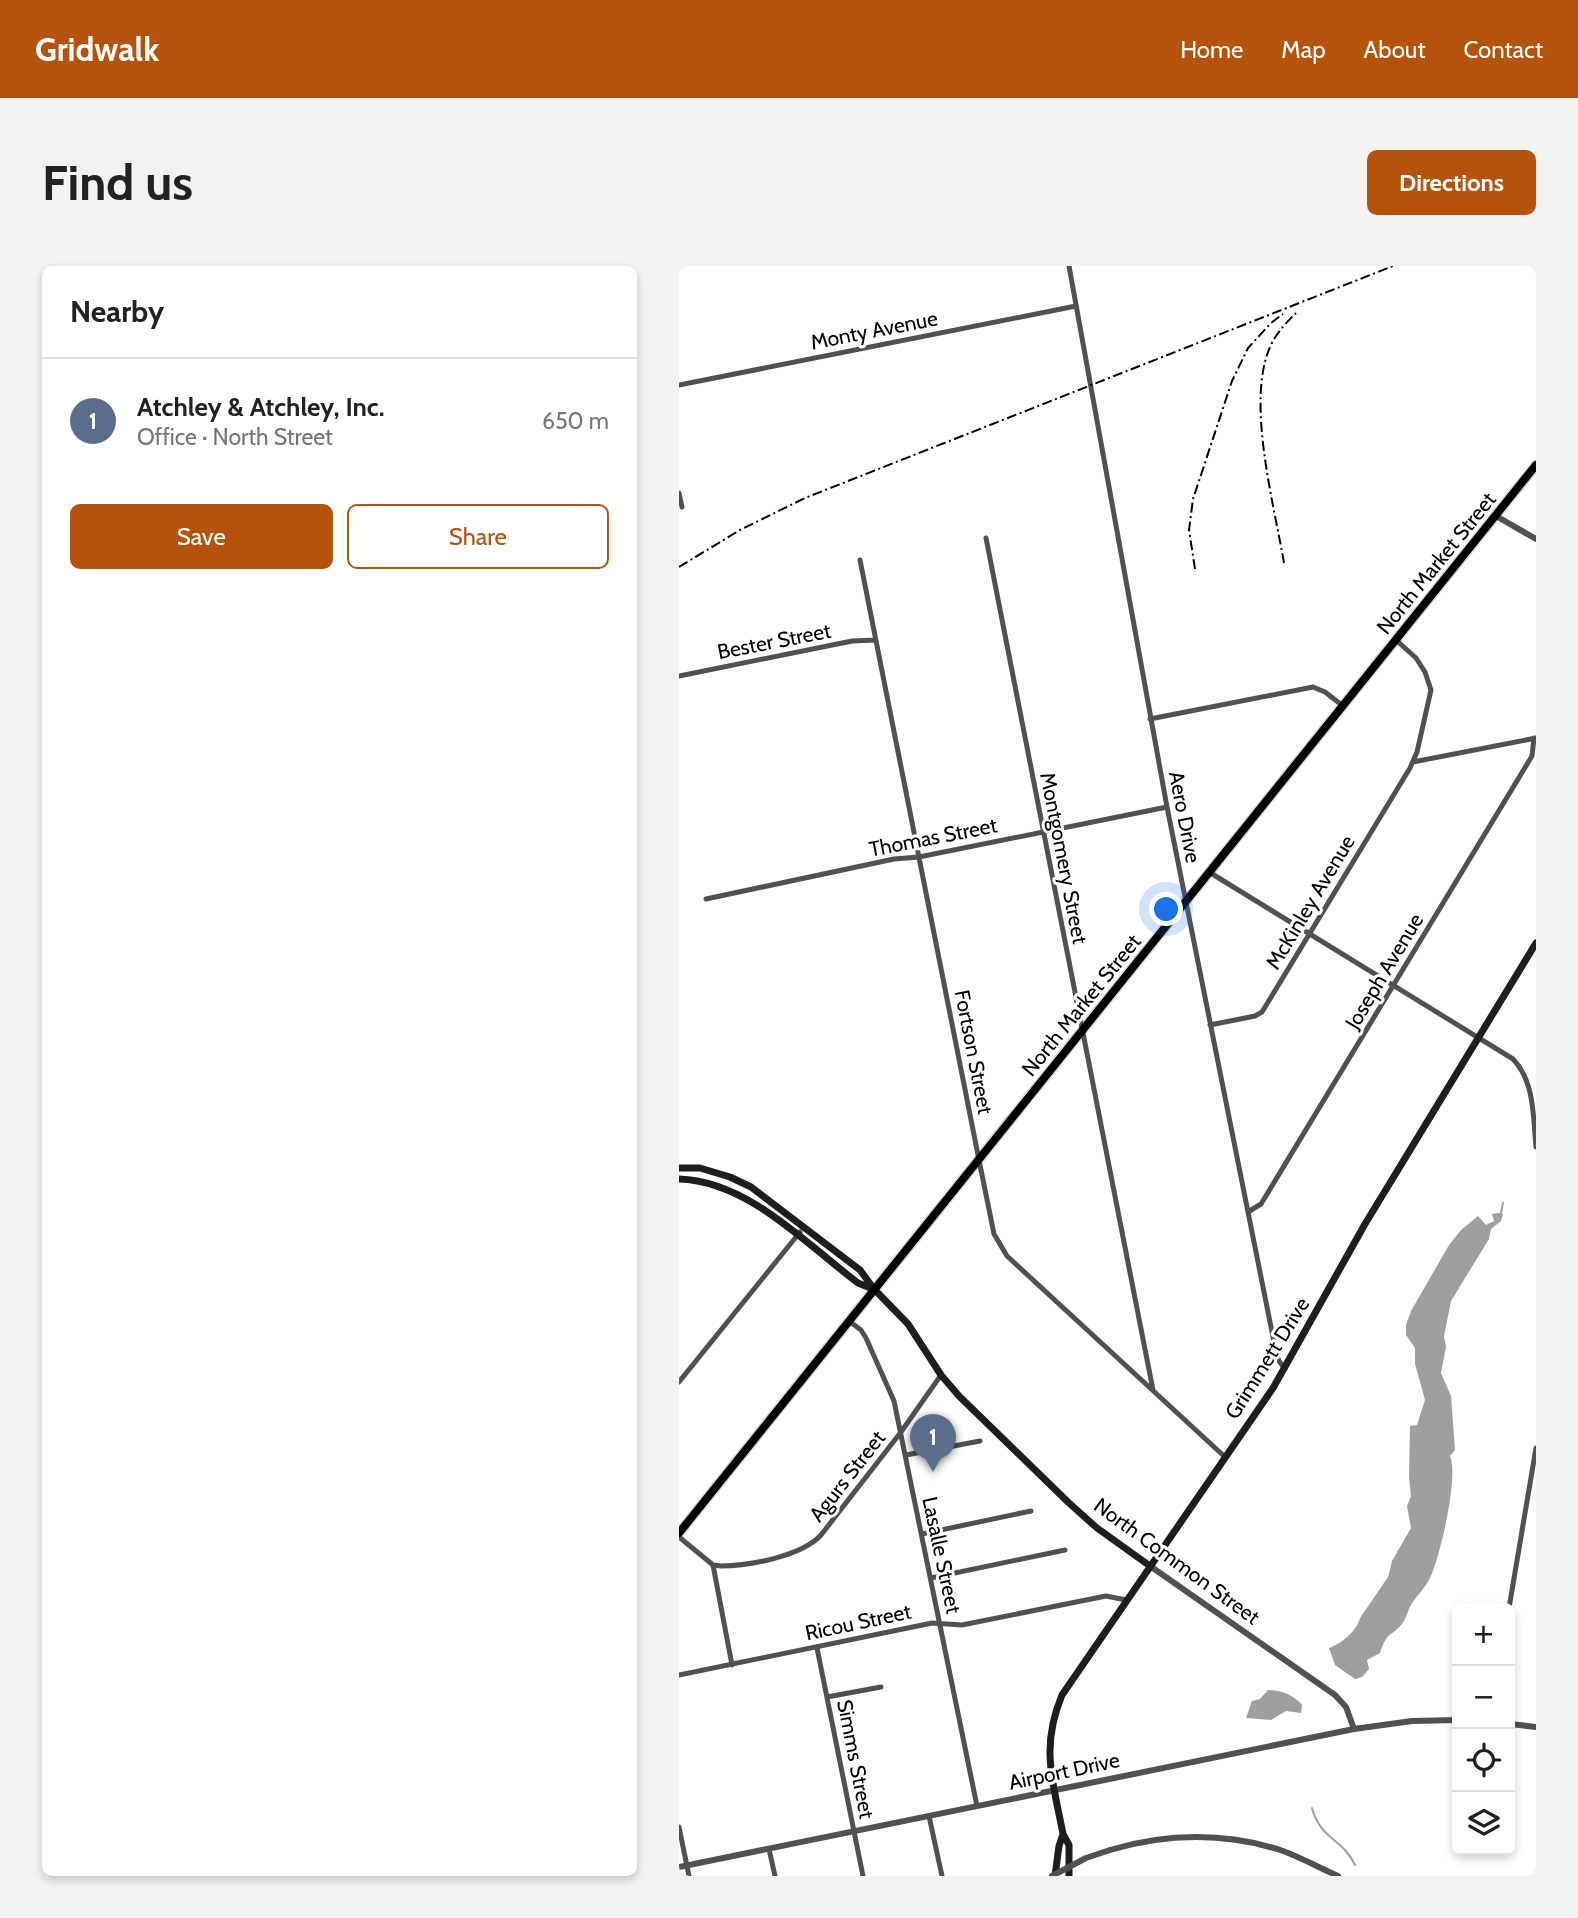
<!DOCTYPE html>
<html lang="en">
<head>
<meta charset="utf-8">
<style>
	body { margin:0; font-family:Cabin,sans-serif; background:#f2f2f2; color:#222 }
	.controls { position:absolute; right:21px; bottom:21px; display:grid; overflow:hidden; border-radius:10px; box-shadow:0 4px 10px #0003 }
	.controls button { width:63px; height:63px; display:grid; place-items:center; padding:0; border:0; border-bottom:2px solid #e0e0e0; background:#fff; color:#222; font:35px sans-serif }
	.you { position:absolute; left:488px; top:644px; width:24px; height:24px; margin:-18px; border:5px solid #fff; border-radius:50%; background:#1a73e8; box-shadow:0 0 0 10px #1a73e833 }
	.badge { display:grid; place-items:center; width:46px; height:46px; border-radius:50%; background:#b45309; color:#fff; font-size:23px; font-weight:700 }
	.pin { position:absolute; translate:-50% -58px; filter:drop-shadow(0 2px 4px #0008) }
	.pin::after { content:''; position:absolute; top:37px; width:24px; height:21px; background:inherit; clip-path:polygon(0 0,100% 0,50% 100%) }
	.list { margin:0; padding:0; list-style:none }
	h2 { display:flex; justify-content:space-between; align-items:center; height:91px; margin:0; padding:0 28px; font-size:30px }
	h2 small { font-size:23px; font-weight:400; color:#767676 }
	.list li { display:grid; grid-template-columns:46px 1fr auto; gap:21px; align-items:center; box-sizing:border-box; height:126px; padding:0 28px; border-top:2px solid #e0e0e0 }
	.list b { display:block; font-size:26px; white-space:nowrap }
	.list p { margin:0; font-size:23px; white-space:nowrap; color:#767676 }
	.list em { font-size:23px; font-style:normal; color:#767676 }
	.actions { display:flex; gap:14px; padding:21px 28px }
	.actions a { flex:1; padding:16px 0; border:2px solid #b45309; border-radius:10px; text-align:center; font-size:24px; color:#b45309 }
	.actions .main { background:#b45309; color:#fff }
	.icon { flex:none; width:38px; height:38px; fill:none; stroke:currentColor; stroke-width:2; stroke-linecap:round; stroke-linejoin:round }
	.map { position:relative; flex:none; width:857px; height:1610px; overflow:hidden; border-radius:10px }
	header { display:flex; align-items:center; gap:42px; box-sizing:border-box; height:98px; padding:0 35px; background:#b45309; color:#fff }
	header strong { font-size:33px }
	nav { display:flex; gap:38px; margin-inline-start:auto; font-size:24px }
	.intro { display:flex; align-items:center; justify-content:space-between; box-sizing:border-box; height:168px; padding:0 42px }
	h1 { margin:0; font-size:49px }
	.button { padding:18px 32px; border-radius:10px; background:#b45309; color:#fff; font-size:24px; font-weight:700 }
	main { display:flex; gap:42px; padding:0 42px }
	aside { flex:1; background:#fff; border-radius:10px; box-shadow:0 4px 10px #0003 }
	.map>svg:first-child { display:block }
	.water { fill:#9f9f9f }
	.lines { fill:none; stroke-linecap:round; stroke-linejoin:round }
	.stream { stroke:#9f9f9f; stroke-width:2 }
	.primary-casing { stroke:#dbdbdb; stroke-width:11 }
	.minor { stroke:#515151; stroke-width:5 }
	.tertiary { stroke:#515151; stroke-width:6 }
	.secondary { stroke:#1e1e1e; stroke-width:7 }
	.primary { stroke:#000; stroke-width:8 }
	.rail { stroke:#000; stroke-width:2; stroke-dasharray:10 3.5 2 3.5; stroke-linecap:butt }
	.tertiary-bridge { stroke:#515151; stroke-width:6 }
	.labels { text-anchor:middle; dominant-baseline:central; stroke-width:6; stroke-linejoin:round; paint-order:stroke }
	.street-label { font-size:21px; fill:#000; stroke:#fff }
</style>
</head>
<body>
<header>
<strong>Gridwalk</strong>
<nav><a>Home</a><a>Map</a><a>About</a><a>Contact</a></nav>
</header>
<div class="intro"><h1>Find us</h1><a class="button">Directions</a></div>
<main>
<aside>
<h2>Nearby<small></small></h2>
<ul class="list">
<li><span class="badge" style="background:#5c6f8a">1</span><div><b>Atchley &amp; Atchley, Inc.</b><p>Office · North Street</p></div><em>650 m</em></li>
</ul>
<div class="actions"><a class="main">Save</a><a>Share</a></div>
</aside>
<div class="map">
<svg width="857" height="1610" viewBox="0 0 857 1610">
	<rect width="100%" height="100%" fill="#fff"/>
	<path class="water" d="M820 947 824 948 822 955 812 963 810 973 772 1035 765 1070 767 1081 762 1107 772 1130 776 1184 771 1190C780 1210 761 1291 751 1312 747 1321 738 1329 732 1339 729 1344 727 1353 723 1358 710 1373 709 1364 701 1387L688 1394 690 1403 683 1411 676 1413 656 1399 650 1382C662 1378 678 1365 681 1352L709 1311 713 1295 732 1262 728 1240 732 1230 730 1211 731 1160 738 1159 746 1134 736 1098V1082L727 1069V1059L732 1045 770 979 782 964 799 950 807 959 815 955 813 948Z
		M589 1424C602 1424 615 1429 623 1439L622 1447 607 1445 592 1454 567 1452 573 1435 581 1433Z"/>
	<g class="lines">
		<path class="stream" d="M822 947 824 937
			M633 1542C641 1573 665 1574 676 1599"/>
		<defs>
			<path id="primary" d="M0 1267 857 199"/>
		</defs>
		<use href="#primary" class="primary-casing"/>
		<path class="minor" d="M390 0 488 541 597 1086 600 1095 606 1103
			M0 119 397 40
			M0 227 3 241
			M307 272 474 1124
			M181 294 300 894 315 968 328 990 546 1191
			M0 410 173 375 197 374
			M471 453 634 421 646 426 664 440
			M734 496 857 472
			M530 606 834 793C856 816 854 851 857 881
			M27 633 215 593 240 591 488 541
			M531 759 576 750 583 746 731 502 738 486 752 424 746 406 737 392 717 374
			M569 946 582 938 853 490 855 472
			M170 1055 182 1064 187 1072 215 1135 298 1540
			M0 1116 121 966
			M227 1189 301 1175
			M243 1268 352 1245
			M0 1271 34 1299 42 1300C70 1300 123 1290 142 1269L222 1166 262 1109
			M34 1299 53 1399
			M252 1312 386 1284
			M830 1342 857 1182
			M138 1382 184 1610
			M0 1409 253 1357 283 1359 427 1330 447 1334
			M148 1431 202 1421
			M250 1550 263 1610
			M0 1561 10 1610
			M90 1583 96 1610"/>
		<path class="tertiary" d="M817 250 857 273
			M471 1300 656 1429 667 1441 675 1463
			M831 1458 857 1461
			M431 1584C487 1567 548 1566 604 1585 623 1592 641 1602 659 1610
			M0 1601 675 1463 733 1455 778 1454"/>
		<path class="secondary" d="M0 902H21L51 911 72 921 181 1004 195 1023 229 1058 262 1109 280 1130 390 1237 418 1262 471 1300
			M0 913C69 915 127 978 179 1017L194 1023
			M376 1610 380 1580 384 1568
			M390 1610V1579L384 1568C374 1515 361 1482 383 1429L594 1122 686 958 857 677"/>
		<use href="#primary" class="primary"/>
		<path class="rail" d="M605 297C595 238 567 136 591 81 597 67 607 57 617 47
			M0 301 61 264 126 232 714 0
			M516 303 510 264 514 233 553 115 569 82 592 57 604 48"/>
		<path class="tertiary-bridge" d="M373 1610 407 1592 431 1584"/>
	</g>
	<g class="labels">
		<g class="street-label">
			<text transform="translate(195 64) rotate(-11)">Monty Avenue</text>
			<text transform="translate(757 297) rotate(-51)">North Market Street</text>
			<text transform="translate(95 375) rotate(-11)">Bester Street</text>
			<text transform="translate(506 551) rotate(79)">Aero Drive</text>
			<text transform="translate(254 571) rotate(-11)">Thomas Street</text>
			<text transform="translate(385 592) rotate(79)">Montgomery Street</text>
			<text transform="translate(631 636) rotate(-59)">McKinley Avenue</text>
			<text transform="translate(705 705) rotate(-59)">Joseph Avenue</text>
			<text transform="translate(402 739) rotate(-51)">North Market Street</text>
			<text transform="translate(295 786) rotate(79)">Fortson Street</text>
			<text transform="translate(588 1092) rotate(-58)">Grimmett Drive</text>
			<text transform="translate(168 1210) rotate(-52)">Agurs Street</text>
			<text transform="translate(263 1289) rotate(78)">Lasalle Street</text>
			<text transform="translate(498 1295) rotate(36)">North Common Street</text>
			<text transform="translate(179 1356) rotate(-12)">Ricou Street</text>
			<text transform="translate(177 1493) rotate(79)">Simms Street</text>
			<text transform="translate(385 1505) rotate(-12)">Airport Drive</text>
		</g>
	</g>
</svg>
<div class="controls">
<button>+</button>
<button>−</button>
<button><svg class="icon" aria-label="locate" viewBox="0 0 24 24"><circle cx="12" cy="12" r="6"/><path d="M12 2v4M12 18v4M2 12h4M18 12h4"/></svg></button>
<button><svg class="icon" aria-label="layers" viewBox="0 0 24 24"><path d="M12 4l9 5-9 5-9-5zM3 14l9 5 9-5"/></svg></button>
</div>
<div class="you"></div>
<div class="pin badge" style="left:254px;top:1206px;background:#5c6f8a">1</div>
</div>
</main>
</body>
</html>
